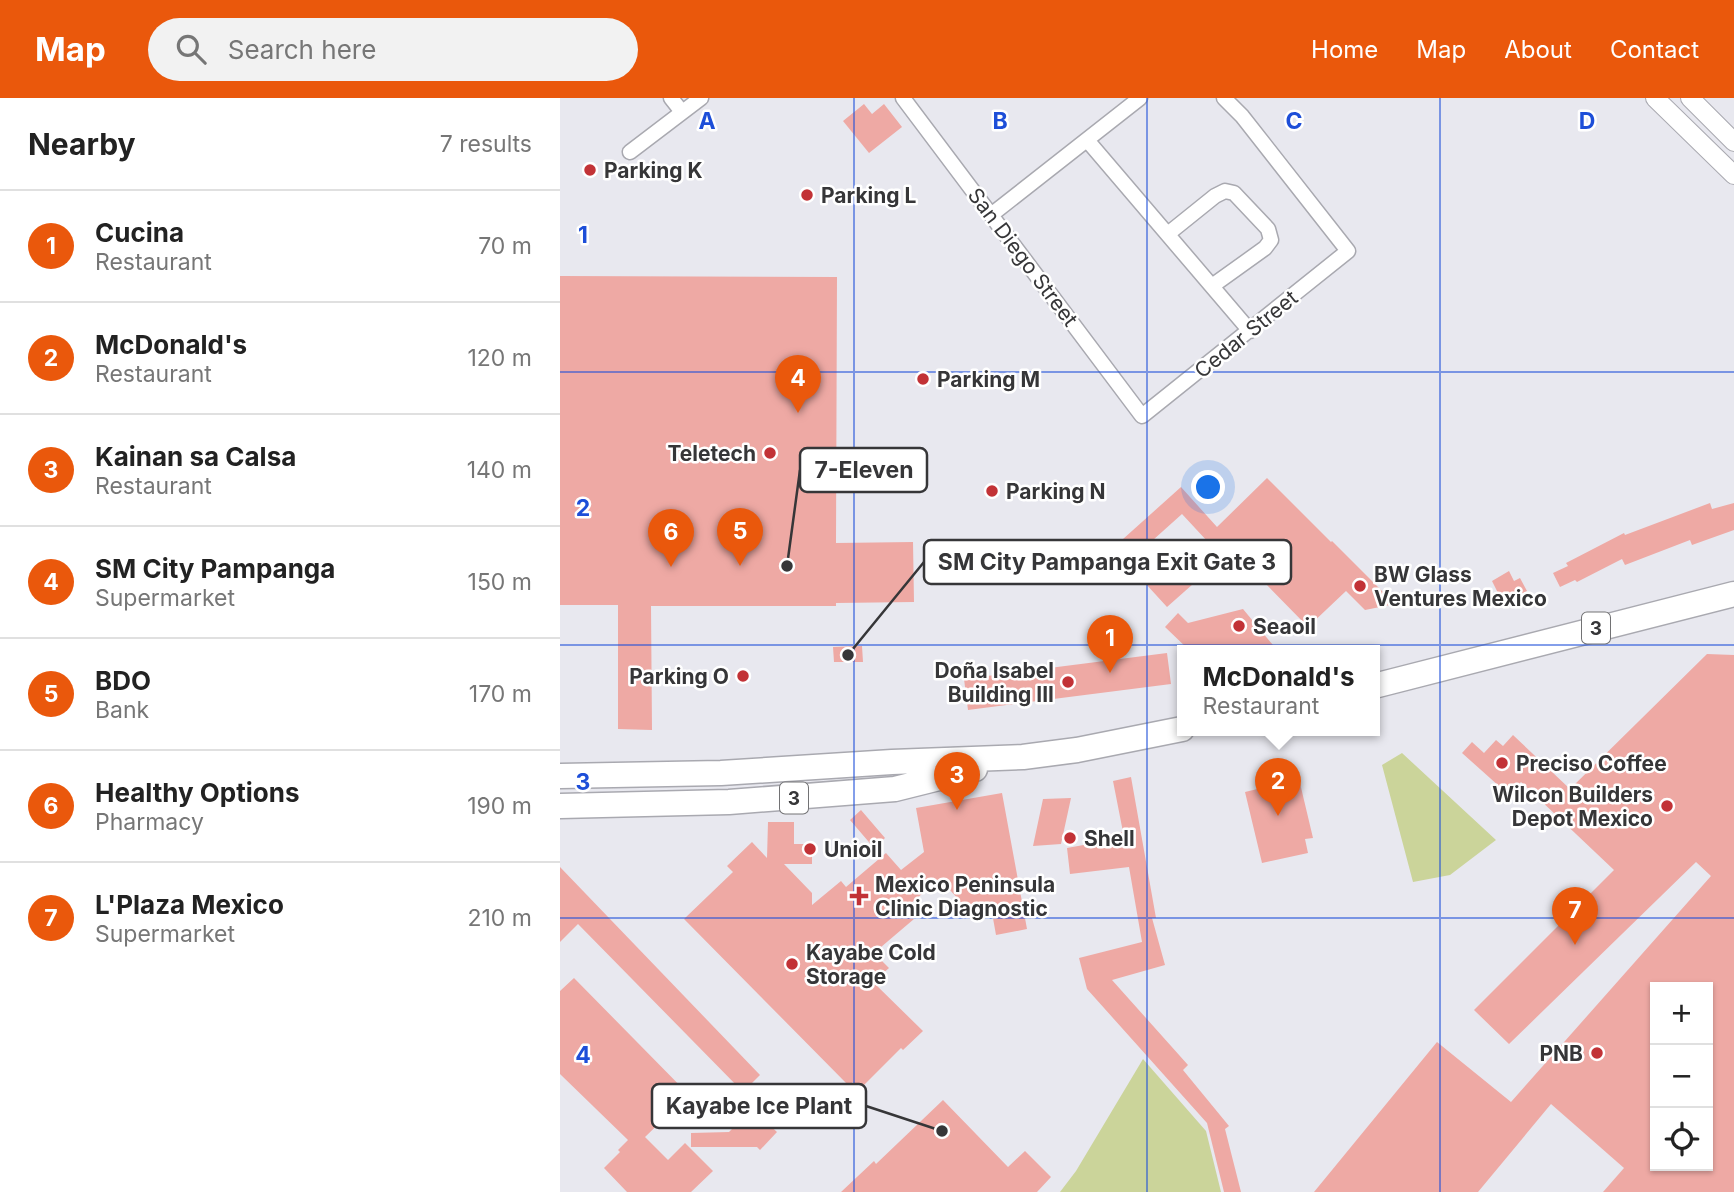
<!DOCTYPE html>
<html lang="en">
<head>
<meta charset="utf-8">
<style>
	body { margin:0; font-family:Inter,sans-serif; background:#f2f2f2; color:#222 }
	.controls { position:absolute; right:21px; bottom:21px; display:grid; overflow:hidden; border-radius:0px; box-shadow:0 2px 5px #0004 }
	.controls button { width:63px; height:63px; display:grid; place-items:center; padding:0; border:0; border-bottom:2px solid #e0e0e0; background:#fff; color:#222; font:35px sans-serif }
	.you { position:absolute; left:649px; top:390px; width:24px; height:24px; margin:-18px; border:5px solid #fff; border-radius:50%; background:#1a73e8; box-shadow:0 0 0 10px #1a73e833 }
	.badge { display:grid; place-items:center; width:46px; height:46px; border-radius:50%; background:#ea580c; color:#fff; font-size:23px; font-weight:700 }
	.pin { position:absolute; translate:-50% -58px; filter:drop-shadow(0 2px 4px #0008) }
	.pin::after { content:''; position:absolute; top:37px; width:24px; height:21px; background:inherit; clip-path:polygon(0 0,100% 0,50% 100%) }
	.popup { position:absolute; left:617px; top:547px; width:203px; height:91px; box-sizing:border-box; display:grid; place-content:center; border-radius:0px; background:#fff; filter:drop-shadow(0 2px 5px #0005); font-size:23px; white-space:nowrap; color:#767676 }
	.popup b { font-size:26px; color:#222 }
	.popup::after { content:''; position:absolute; left:50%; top:100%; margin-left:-14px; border:14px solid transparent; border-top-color:#fff }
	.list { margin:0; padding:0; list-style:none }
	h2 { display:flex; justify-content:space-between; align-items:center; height:91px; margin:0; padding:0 28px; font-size:30px }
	h2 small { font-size:23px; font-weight:400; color:#767676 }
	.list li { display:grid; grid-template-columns:46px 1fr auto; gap:21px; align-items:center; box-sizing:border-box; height:112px; padding:0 28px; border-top:2px solid #e0e0e0 }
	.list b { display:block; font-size:26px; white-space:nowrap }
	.list p { margin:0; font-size:23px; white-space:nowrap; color:#767676 }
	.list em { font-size:23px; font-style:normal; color:#767676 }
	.icon { flex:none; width:38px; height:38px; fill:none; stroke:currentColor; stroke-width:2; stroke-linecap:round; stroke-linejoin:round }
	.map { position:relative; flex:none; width:1174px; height:1094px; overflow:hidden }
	header { display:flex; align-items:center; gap:42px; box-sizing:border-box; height:98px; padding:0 35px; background:#ea580c; color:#fff }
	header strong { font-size:33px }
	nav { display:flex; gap:38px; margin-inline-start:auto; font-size:24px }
	.search { width:490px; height:63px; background:#f2f2f2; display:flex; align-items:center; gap:18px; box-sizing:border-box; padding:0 24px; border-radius:38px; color:#767676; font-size:26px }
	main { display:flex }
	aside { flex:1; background:#fff }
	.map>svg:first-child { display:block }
	.green { fill:#cbd49a }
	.building { fill:#eea9a4; fill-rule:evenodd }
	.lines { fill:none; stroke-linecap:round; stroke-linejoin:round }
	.minor-casing { stroke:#a9a9b0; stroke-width:17 }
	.tertiary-casing { stroke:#a9a9b0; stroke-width:20 }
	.trunk-casing { stroke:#a9a9b0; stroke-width:27 }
	.minor { stroke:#fff; stroke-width:14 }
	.tertiary { stroke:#fff; stroke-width:18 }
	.trunk { stroke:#fff; stroke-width:24 }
	.grid { fill:none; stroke:#1d4ed8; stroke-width:2; stroke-opacity:0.55 }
	.poi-dot { fill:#c23236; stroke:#fff; stroke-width:2.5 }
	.labels { text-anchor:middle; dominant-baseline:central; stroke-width:5; stroke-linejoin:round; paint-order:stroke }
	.shield { fill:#fff; stroke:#727274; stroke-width:2 }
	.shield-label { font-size:19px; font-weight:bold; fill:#363638 }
	.poi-label { font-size:21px; font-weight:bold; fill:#363638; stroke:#fff; text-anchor:start }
	.street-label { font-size:21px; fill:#363638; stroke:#fff }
	.grid-label { font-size:23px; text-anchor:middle; font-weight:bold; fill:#1d4ed8; stroke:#fff; stroke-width:5; stroke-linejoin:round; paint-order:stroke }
	.leader { fill:none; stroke:#363638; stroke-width:2.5 }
	.callout-dot { fill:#363638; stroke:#fff; stroke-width:2.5 }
	.callout { fill:#fff; stroke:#363638; stroke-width:2.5 }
	.callout-label { font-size:23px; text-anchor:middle; font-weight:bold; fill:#363638 }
</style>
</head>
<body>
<header>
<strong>Map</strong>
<div class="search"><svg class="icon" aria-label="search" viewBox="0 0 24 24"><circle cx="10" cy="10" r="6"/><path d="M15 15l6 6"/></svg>Search here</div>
<nav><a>Home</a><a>Map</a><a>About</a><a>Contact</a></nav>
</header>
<main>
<aside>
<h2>Nearby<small>7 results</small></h2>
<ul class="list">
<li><span class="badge">1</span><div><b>Cucina</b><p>Restaurant</p></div><em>70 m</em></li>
<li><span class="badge">2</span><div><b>McDonald's</b><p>Restaurant</p></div><em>120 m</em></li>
<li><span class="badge">3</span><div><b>Kainan sa Calsa</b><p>Restaurant</p></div><em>140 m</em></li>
<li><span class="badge">4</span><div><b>SM City Pampanga</b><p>Supermarket</p></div><em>150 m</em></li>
<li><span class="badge">5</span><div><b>BDO</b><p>Bank</p></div><em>170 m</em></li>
<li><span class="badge">6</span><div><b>Healthy Options</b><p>Pharmacy</p></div><em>190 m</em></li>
<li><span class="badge">7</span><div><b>L'Plaza Mexico</b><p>Supermarket</p></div><em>210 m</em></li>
</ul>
</aside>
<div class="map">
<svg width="1174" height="1094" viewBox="0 0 1174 1094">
	<rect width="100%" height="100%" fill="#e8e8ef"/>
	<path class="green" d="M842 655 936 742 890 777 853 784 822 667Z
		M583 961 646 1033 661 1094H500L516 1073Z"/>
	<path class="building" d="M304 6 312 16 324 6 342 29 309 55 283 23Z
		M0 178 277 179 276 445 353 444 354 504 276 505V508H91L92 632 58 631V507H0Z
		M707 380 771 444 772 443 835 506 805 512 786 493 748 529 704 484 708 480 676 448 607 509 553 450 621 389 657 429ZM622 416 648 444 618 470 593 442Z
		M1150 405 1152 411 1174 405V432L1132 447 1130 442 1065 467 1062 461 1017 484 1015 482 1000 489 993 475 1008 468 1006 465 1064 435 1065 437Z
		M949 473 954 483 960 480 967 493 943 505 932 483Z
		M683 511 717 552H629L605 529 618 515 628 525Z
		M302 548 303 564H274L273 549Z
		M607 555 611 586 408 612 404 581Z
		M1147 556 1174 557V1094H1043L1064 1070 991 1006 918 1094H754L877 944 951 1004 1151 778 1136 764 949 946 914 912 1054 772 961 684 949 697 902 655 912 644 924 655 936 642 943 648 953 637 1010 691ZM1095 889H1148V1068H1095Z
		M571 679 596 820H592L605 867 552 882 628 967 623 972 669 1028 665 1031 681 1094H664L647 1025 527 891 519 860 582 844 569 769 510 776 507 750 540 744 539 738 563 734 553 683Z
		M739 681 753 740 745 741 748 755 702 765 685 694Z
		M442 695 467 831 436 837 431 809 417 822 380 781 345 810 354 821 314 855 329 870 313 884 363 933 343 952 341 950 300 991 293 984 289 988 124 821 173 774 167 768 192 744 207 760 208 724H234V746H252V766H224L252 795V807L281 783 286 789 326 755 341 772 364 754 356 710Z
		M511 700 501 746 473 748 483 701Z
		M301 712 325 740 314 750 290 722Z
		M0 769 200 977 183 994 18 826 0 844Z
		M14 880 137 1005 123 1019 115 1010 85 1039 108 1062 125 1045 153 1073 131 1094H67L44 1070 60 1054 58 1052 68 1042 0 976V893Z
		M383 1002 448 1069 465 1053 491 1079 477 1094H281L314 1063 316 1066Z
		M192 1011 217 1034 200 1052 197 1049H131V1035L169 1034Z"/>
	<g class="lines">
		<defs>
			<path id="minor" d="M111 0 122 14
				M343 0 582 318 788 153 682 18 664 0
				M527 42 690 233
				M70 54 141 0
				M431 117 580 0
				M609 135 655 98 665 93 674 95 708 131 711 142 705 150 652 188"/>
			<path id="tertiary" d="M1095 0 1174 77
				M1130 0 1174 44"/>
			<path id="trunk" d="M814 588 1174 496
				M0 678 161 675 332 664 463 659 517 652 622 631
				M0 708 169 704 335 691 415 671"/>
		</defs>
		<use href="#minor" class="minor-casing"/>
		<use href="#tertiary" class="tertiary-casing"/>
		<use href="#trunk" class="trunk-casing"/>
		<use href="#minor" class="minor"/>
		<use href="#tertiary" class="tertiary"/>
		<use href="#trunk" class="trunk"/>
	</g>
	<path class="grid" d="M294 0V1094M587 0V1094M880 0V1094M0 274H1174M0 547H1174M0 820H1174"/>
	<g class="poi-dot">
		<circle cx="30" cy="72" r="7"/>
		<circle cx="247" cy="97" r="7"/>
		<circle cx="363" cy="281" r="7"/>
		<circle cx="210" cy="355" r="7"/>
		<circle cx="432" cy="393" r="7"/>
		<circle cx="800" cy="488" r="7"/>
		<circle cx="679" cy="528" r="7"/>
		<circle cx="183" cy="578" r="7"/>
		<circle cx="508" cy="584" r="7"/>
		<circle cx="942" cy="665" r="7"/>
		<circle cx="1107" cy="708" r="7"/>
		<circle cx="510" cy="740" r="7"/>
		<circle cx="250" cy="751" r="7"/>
		<path d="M295.5 787.5h7v7h7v7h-7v7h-7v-7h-7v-7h7z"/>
		<circle cx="232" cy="866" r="7"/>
		<circle cx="1037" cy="955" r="7"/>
	</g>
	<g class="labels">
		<g class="shield">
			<rect x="1022" y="514.5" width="28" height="31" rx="5"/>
			<rect x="220" y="684.5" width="28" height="31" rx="5"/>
		</g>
		<g class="shield-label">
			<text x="1036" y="530">3</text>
			<text x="234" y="700">3</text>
		</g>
		<g class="poi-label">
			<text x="44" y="72">Parking K</text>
			<text x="261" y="97">Parking L</text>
			<text x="377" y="281">Parking M</text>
			<text x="196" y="355" text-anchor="end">Teletech</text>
			<text x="446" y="393">Parking N</text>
			<text x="814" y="476">BW Glass<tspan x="814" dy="24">Ventures Mexico</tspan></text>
			<text x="693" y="528">Seaoil</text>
			<text x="494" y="572" text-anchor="end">Doña Isabel<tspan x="494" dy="24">Building III</tspan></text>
			<text x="169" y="578" text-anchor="end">Parking O</text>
			<text x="956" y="665">Preciso Coffee</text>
			<text x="1093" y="696" text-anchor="end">Wilcon Builders<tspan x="1093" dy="24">Depot Mexico</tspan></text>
			<text x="524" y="740">Shell</text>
			<text x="264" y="751">Unioil</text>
			<text x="315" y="786">Mexico Peninsula<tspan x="315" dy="24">Clinic Diagnostic</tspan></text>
			<text x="246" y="854">Kayabe Cold<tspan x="246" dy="24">Storage</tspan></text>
			<text x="1023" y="955" text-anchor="end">PNB</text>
		</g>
		<g class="street-label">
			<text transform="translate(463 159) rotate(53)">San Diego Street</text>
			<text transform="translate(686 236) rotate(-39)">Cedar Street</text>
		</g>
	</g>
	<g class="grid-label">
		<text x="147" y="31">A</text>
		<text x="440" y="31">B</text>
		<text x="734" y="31">C</text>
		<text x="1027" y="31">D</text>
		<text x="23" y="145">1</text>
		<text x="23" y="418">2</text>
		<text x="23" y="692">3</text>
		<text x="23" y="965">4</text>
	</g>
	<path class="leader" d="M227 468L240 372M288 557L364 464M382 1033L306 1008"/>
	<g class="callout-dot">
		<circle cx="227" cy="468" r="7"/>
		<circle cx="288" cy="557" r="7"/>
		<circle cx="382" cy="1033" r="7"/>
	</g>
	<g class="callout">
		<rect x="240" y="350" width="127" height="44" rx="7"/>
		<rect x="364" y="442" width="367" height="44" rx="7"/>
		<rect x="92" y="986" width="214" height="44" rx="7"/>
	</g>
	<g class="callout-label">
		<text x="304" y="380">7-Eleven</text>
		<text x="547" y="472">SM City Pampanga Exit Gate 3</text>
		<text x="199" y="1016">Kayabe Ice Plant</text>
	</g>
</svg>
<div class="controls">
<button>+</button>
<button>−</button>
<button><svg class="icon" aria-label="locate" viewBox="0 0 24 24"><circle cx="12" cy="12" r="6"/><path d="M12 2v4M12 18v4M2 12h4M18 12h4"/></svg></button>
</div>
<div class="you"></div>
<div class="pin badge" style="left:550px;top:575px">1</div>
<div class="pin badge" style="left:718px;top:718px">2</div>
<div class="popup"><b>McDonald's</b>Restaurant</div>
<div class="pin badge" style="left:397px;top:712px">3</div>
<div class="pin badge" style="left:238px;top:315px">4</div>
<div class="pin badge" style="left:180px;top:468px">5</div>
<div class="pin badge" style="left:111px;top:469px">6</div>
<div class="pin badge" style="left:1015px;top:847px">7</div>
</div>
</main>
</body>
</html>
